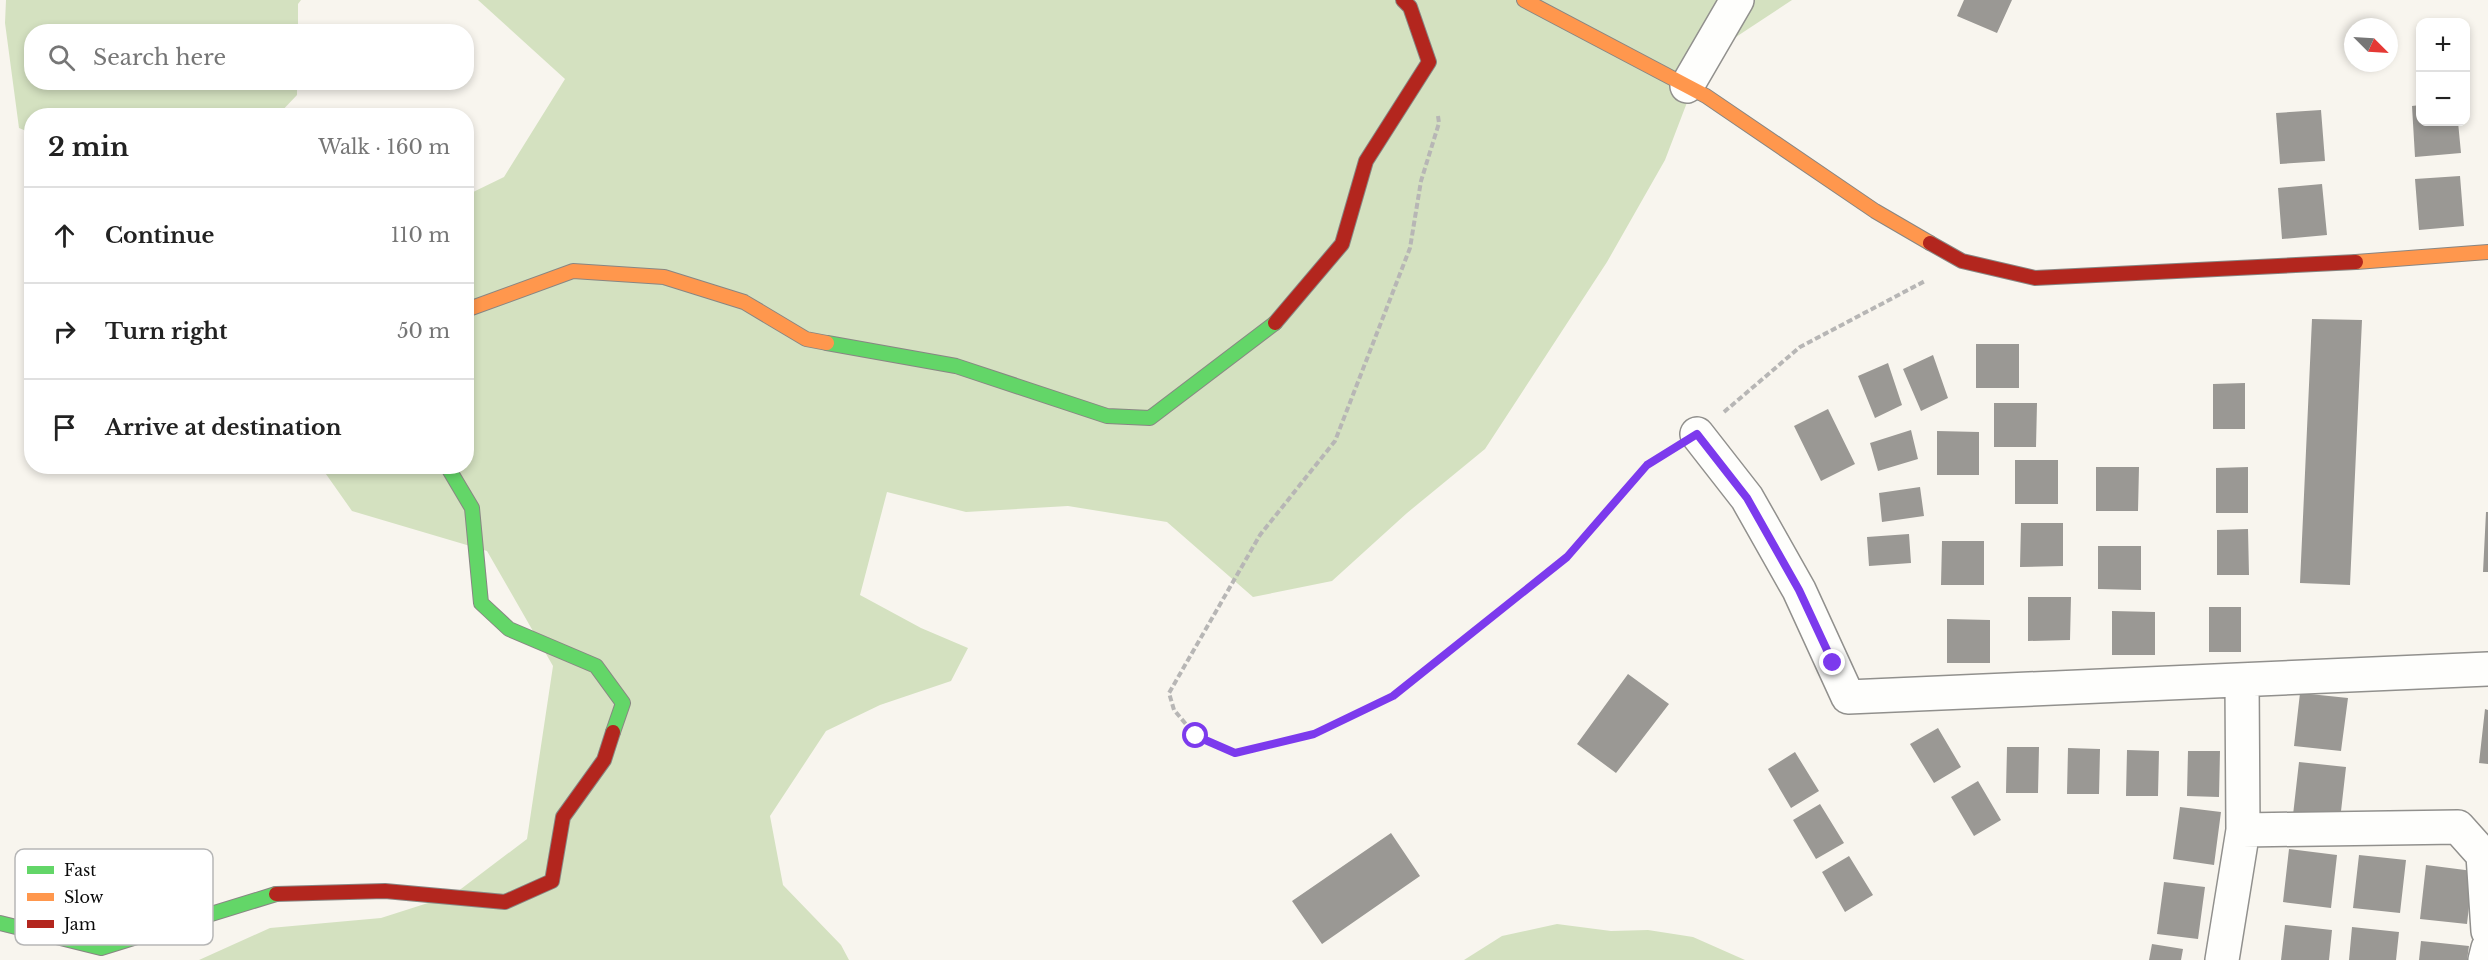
<!DOCTYPE html>
<html lang="en">
<head>
<meta charset="utf-8">
<style>
	body { margin:0; font-family:"Libre Baskerville",serif; background:#f2f2f2; color:#222 }
	.controls { position:absolute; right:18px; top:18px; display:grid; overflow:hidden; border-radius:12px; box-shadow:0 3px 9px #0003 }
	.controls button { width:54px; height:54px; display:grid; place-items:center; padding:0; border:0; border-bottom:2px solid #e0e0e0; background:#fff; color:#222; font:30px sans-serif }
	.compass { position:absolute; left:2344px; top:18px; width:54px; height:54px; border-radius:50%; background:#fff; box-shadow:0 3px 9px #0003; rotate:114deg }
	.stop { position:absolute; width:18px; height:18px; margin:-14px; border:4px solid #7c3aed; border-radius:50%; background:#fff }
	.stop.end { background:#7c3aed; border-color:#fff; box-shadow:0 2px 6px #0008 }
	.list { margin:0; padding:0; list-style:none }
	h2 { display:flex; justify-content:space-between; align-items:center; height:78px; margin:0; padding:0 24px; font-size:26px }
	h2 small { font-size:20px; font-weight:400; color:#767676 }
	.list li { display:grid; grid-template-columns:39px 1fr auto; gap:18px; align-items:center; box-sizing:border-box; height:96px; padding:0 24px; border-top:2px solid #e0e0e0 }
	.list b { display:block; font-size:22px; white-space:nowrap }
	.list em { font-size:20px; font-style:normal; color:#767676 }
	.icon { flex:none; width:33px; height:33px; fill:none; stroke:currentColor; stroke-width:2; stroke-linecap:round; stroke-linejoin:round }
	.map { position:relative; flex:none; width:2488px; height:960px; overflow:hidden }
	.search { position:absolute; background:#fff; box-shadow:0 3px 9px #0003; left:24px; top:24px; width:450px; height:66px; display:flex; align-items:center; gap:15px; box-sizing:border-box; padding:0 21px; border-radius:24px; color:#767676; font-size:22px }
	.panel { position:absolute; background:#fff; box-shadow:0 3px 9px #0003; left:24px; top:108px; width:450px; height:366px; border-radius:24px }
	.map>svg:first-child { display:block }
	.forest { fill:#d4e1c0 }
	.building { fill:#9a9894 }
	.lines { fill:none; stroke-linecap:round; stroke-linejoin:round }
	.street-casing { stroke:#91908d; stroke-width:36 }
	.fast-casing { stroke:#888683; stroke-width:16 }
	.slow-casing { stroke:#888683; stroke-width:16 }
	.jam-casing { stroke:#888683; stroke-width:16 }
	.path { stroke:#b7b6b5; stroke-width:4; stroke-dasharray:6 3; stroke-linecap:butt }
	.street { stroke:#fefefc; stroke-width:33 }
	.fast { stroke:#63d668; stroke-width:14 }
	.slow { stroke:#ff974d; stroke-width:14 }
	.jam { stroke:#b3261e; stroke-width:14 }
	.route { stroke:#7c3aed; stroke-width:8 }
	.key { fill:#fff; stroke:#b6b6b6; stroke-width:1.5 }
	.key-label { font-size:16px; fill:#0a0a0a }
</style>
</head>
<body>
<div class="map">
<svg width="2488" height="960" viewBox="0 0 2488 960">
	<rect width="100%" height="100%" fill="#f8f5ee"/>
	<path class="forest" d="M6 0H301L298 4V31L32 32V82H297V95L278 115 32 116 31 133 19 128 5 23Z
		M478 0H1792L1704 58 1665 160 1607 262 1485 449 1407 513 1332 581 1253 597 1167 522 1068 506 966 512 887 492 860 595 921 628 968 648 951 681 880 705 826 731 770 816 783 885 841 945 849 960H199L270 928 381 918 453 895 527 839 553 666 487 551 352 511 321 467 466 466 467 195 504 177 565 79Z
		M1557 924 1611 931 1648 930 1693 937 1745 960H1464L1502 936Z"/>
	<path class="building" d="M1964 0H2012L1997 33 1957 16Z
		M2420 105V122H2458L2461 153 2415 157 2412 106Z
		M2321 110 2325 161 2280 164 2276 113Z
		M2460 176 2464 226 2419 230 2415 179Z
		M2322 184 2327 235 2282 239 2278 188Z
		M2312 319 2362 320 2350 585 2300 583Z
		M1976 344H2019V388H1976Z
		M1933 355 1948 398 1921 411 1903 369Z
		M1888 363 1902 405 1875 418 1858 376Z
		M2245 383V429H2213V384Z
		M1994 403H2037L2036 447H1994Z
		M1828 409 1855 464 1821 481 1794 426Z
		M1911 430 1918 459 1878 471 1870 443Z
		M1937 431 1979 432V475H1937Z
		M2015 460H2058V504H2015Z
		M2096 467H2139L2138 511H2096Z
		M2248 467V513H2216V468Z
		M1920 487 1924 516 1882 522 1879 493Z
		M2486 512H2488V572H2483Z
		M2021 523H2063V566L2020 567Z
		M2248 529 2249 575H2217V530Z
		M1909 534 1911 563 1869 566 1867 537Z
		M1942 541H1984V585H1941Z
		M2098 546H2141V590L2098 589Z
		M2028 597H2071L2070 640 2028 641Z
		M2209 607H2241V652H2209Z
		M2112 611 2155 612V655H2112Z
		M1947 619 1990 620V663H1947Z
		M1628 674 1669 704 1616 773 1577 744Z
		M2300 693 2348 698 2341 751 2294 746Z
		M2485 709 2488 710V764L2479 763Z
		M1938 728 1961 767 1934 783 1910 744Z
		M2007 747H2039L2038 793H2006Z
		M2068 748 2100 749 2099 794H2067Z
		M2127 750 2159 751 2158 796H2126Z
		M2188 751H2220L2219 797 2187 796Z
		M1795 752 1819 791 1791 808 1768 769Z
		M2299 762 2346 767 2340 820 2293 815Z
		M1978 781 2001 820 1974 836 1951 797Z
		M1820 804 1844 843 1816 859 1793 820Z
		M2180 807 2221 812 2214 865 2173 859Z
		M1391 833 1420 876 1322 944 1292 901Z
		M2289 849 2337 855 2331 908 2283 902Z
		M2359 855 2406 860 2400 913 2353 908Z
		M1849 856 1873 895 1845 912 1822 872Z
		M2426 865 2473 871 2467 924 2420 919Z
		M2164 882 2205 887 2198 939 2157 934Z
		M2285 925 2332 930 2329 960H2281Z
		M2352 927 2399 932 2396 960H2349Z
		M2421 941 2469 946 2467 960H2419Z
		M2152 944 2183 949 2181 960H2149Z"/>
	<g class="lines">
		<defs>
			<path id="street" d="M1687 86 1737 0
				M1697 434 1747 498 1799 590 1848 697 2488 669
				M2243 830 2458 827 2483 855 2488 931
				M2222 960 2243 830 2242 680
				M2485 960 2488 948"/>
			<path id="fast" d="M827 343 956 366 1107 416 1150 418 1275 323
				M447 466 472 508 481 603 509 629 596 666 623 703 613 732
				M0 923 101 948 276 894"/>
			<path id="slow" d="M1524 0 1706 96 1875 211 1930 243
				M2356 262 2488 252
				M466 310 573 271 664 277 744 302 806 339 827 343"/>
			<path id="jam" d="M1930 243 1962 261 2035 278 2356 262
				M1275 323 1342 244 1366 161 1429 62 1410 7 1403 0
				M276 894 385 891 505 902 552 881 563 817 604 760 613 732"/>
		</defs>
		<use href="#street" class="street-casing"/>
		<use href="#fast" class="fast-casing"/>
		<use href="#slow" class="slow-casing"/>
		<use href="#jam" class="jam-casing"/>
		<path class="path" d="M1438 116 1439 123 1421 181 1410 248 1335 441 1260 535 1169 693 1174 710 1196 736 1235 753 1314 734 1393 696 1567 557 1647 465 1667 453
			M1724 412 1800 347 1925 281"/>
		<use href="#street" class="street"/>
		<use href="#fast" class="fast"/>
		<use href="#slow" class="slow"/>
		<use href="#jam" class="jam"/>
	</g>
	<g class="lines">
		<path class="route" d="M1196 736 1235 753 1314 734 1393 696 1567 557 1647 465 1697 434 1747 498 1799 590 1833 663"/>
	</g>
	<rect x="15" y="849" width="198" height="96" rx="9" class="key"/>
	<rect x="27" y="866" width="27" height="8" fill="#63d668"/>
	<rect x="27" y="893" width="27" height="8" fill="#ff974d"/>
	<rect x="27" y="920" width="27" height="8" fill="#b3261e"/>
	<g class="key-label">
		<text x="64" y="876">Fast</text>
		<text x="64" y="903">Slow</text>
		<text x="64" y="930">Jam</text>
	</g>
</svg>
<div class="controls">
<button>+</button>
<button>−</button>
</div>
<svg class="compass" viewBox="-18 -18 36 36"><path d="M0-13l5 13h-10z" fill="#e53935"/><path d="M0 13l5-13h-10z" fill="#767676"/></svg>
<div class="stop" style="left:1196px;top:736px"></div>
<div class="stop end" style="left:1833px;top:663px"></div>
<div class="search"><svg class="icon" aria-label="search" viewBox="0 0 24 24"><circle cx="10" cy="10" r="6"/><path d="M15 15l6 6"/></svg>Search here</div>
<section class="panel">
<h2>2 min<small>Walk · 160 m</small></h2>
<ul class="list">
<li><svg class="icon" aria-label="ahead" viewBox="0 0 24 24"><path d="M12 20V5M6 11l6-6 6 6"/></svg><div><b>Continue</b></div><em>110 m</em></li>
<li><svg class="icon" aria-label="right" viewBox="0 0 24 24"><path d="M7 20v-9h11M14 6l5 5-5 5"/></svg><div><b>Turn right</b></div><em>50 m</em></li>
<li><svg class="icon" aria-label="arrive" viewBox="0 0 24 24"><path d="M6 21V4h12l-3 4 3 4H6"/></svg><div><b>Arrive at destination</b></div></li>
</ul>
</section>
</div>
</body>
</html>
